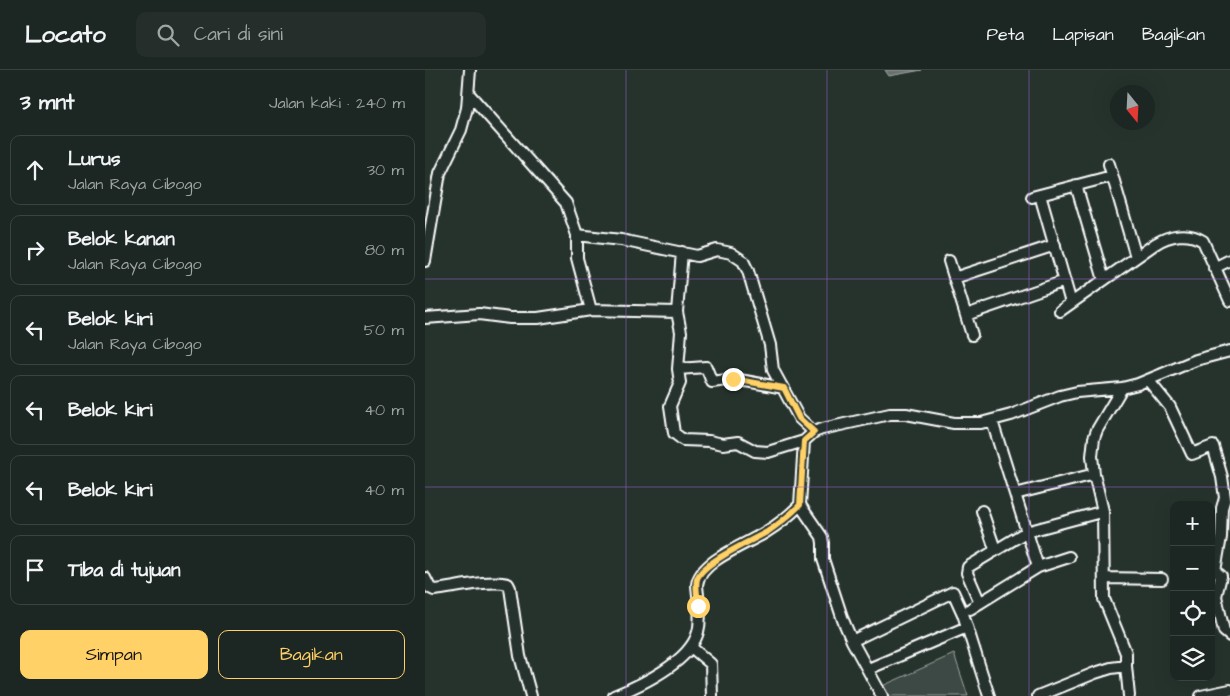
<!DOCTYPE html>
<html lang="id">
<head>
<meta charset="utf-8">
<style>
	body { margin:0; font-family:"Architects Daughter",sans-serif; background:#252e2a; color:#f1f3f6 }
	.controls { position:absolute; right:15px; bottom:15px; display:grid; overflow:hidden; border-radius:10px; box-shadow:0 5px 20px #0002 }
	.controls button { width:45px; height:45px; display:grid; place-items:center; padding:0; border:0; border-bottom:1px solid #3a4340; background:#1c2622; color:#f1f3f6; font:25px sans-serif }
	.compass { position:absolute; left:685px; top:15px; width:45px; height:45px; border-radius:50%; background:#1c2622; box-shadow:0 5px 20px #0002; rotate:162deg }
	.stop { position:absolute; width:15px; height:15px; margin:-11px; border:4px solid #ffd166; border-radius:50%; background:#fff }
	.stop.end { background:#ffd166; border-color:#fff; box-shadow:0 1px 5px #0008 }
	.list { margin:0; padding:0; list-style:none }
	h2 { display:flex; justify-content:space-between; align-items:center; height:65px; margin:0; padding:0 20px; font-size:21px }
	h2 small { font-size:16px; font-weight:400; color:#a0a5a5 }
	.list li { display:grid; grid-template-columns:32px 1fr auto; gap:15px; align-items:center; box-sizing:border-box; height:70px; margin:0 10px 10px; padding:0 10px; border:1px solid #3a4340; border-radius:10px }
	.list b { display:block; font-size:19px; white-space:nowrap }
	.list p { margin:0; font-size:16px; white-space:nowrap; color:#a0a5a5 }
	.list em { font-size:16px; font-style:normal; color:#a0a5a5 }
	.actions { display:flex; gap:10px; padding:15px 20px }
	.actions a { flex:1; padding:11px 0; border:1px solid #ffd166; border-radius:10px; text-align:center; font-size:18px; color:#ffd166 }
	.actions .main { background:#ffd166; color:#111 }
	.icon { flex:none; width:28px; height:28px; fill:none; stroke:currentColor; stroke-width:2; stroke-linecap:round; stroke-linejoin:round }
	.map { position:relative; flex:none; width:805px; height:626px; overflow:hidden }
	header { display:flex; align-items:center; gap:30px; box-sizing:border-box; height:70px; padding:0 25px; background:#1c2622; border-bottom:1px solid #3a4340 }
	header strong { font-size:24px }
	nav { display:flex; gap:28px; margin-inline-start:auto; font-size:18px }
	.search { width:350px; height:45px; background:#252e2a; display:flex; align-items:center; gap:12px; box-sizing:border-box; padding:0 18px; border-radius:10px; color:#a0a5a5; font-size:19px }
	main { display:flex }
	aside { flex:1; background:#1c2622 }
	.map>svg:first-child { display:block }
	.green { fill:#3e4944; stroke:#9ea4a2 }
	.water { fill:#67706c; stroke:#a4a9a7 }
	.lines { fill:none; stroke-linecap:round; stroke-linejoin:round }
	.minor-casing { stroke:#fff; stroke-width:14 }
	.minor { stroke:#26332d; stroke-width:10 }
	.route { stroke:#ffd166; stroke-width:6 }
	.grid { fill:none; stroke:#9c61cf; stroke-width:1; stroke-opacity:0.55 }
</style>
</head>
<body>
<header>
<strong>Locato</strong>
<div class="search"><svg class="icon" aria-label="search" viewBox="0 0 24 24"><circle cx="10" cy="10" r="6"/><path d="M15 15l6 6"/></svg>Cari di sini</div>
<nav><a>Peta</a><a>Lapisan</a><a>Bagikan</a></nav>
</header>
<main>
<aside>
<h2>3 mnt<small>Jalan kaki · 240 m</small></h2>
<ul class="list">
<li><svg class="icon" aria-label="ahead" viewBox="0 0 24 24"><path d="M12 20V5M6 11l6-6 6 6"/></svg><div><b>Lurus</b><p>Jalan Raya Cibogo</p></div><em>30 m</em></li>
<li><svg class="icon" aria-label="right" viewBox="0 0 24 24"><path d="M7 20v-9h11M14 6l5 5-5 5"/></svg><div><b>Belok kanan</b><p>Jalan Raya Cibogo</p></div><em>80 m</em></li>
<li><svg class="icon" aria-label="left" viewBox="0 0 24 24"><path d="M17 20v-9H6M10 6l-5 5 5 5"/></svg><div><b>Belok kiri</b><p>Jalan Raya Cibogo</p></div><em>50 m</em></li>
<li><svg class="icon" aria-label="left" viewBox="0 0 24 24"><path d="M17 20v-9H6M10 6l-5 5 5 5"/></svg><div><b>Belok kiri</b></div><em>40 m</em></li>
<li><svg class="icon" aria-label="left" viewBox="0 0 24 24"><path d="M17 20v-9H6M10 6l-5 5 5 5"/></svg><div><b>Belok kiri</b></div><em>40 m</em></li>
<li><svg class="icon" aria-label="arrive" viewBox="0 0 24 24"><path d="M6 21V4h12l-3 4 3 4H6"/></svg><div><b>Tiba di tujuan</b></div></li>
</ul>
<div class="actions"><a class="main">Simpan</a><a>Bagikan</a></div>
</aside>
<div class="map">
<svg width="805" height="626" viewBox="0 0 805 626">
	<rect width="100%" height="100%" fill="#26332d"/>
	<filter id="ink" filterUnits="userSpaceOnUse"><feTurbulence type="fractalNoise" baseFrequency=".02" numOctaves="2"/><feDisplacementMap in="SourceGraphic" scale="10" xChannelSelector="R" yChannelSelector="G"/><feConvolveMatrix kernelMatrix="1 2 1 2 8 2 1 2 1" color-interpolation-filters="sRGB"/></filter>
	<g filter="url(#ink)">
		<path class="green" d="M529 584 543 626H460L455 617Z"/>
		<path class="water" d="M460 0H497L464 6Z"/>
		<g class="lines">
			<defs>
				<path id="minor" d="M44 24 141 133 152 165V188L166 240 252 242 256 262 253 299 255 313 245 336 249 363 258 370 284 371 298 374 313 372 330 381 343 382 379 371
					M684 94 711 187
					M651 115 679 210
					M615 125 646 233
					M607 127 687 106
					M152 165 196 170 272 186 292 180 306 183 318 191 323 201 345 275 348 300 374 348 389 362
					M0 191 15 103 36 60 42 38 45 0
					M524 191 547 265
					M789 198 805 190
					M529 208 630 175
					M635 241 730 174C744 165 763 161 778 171L805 231
					M252 242 257 182
					M541 245 640 211
					M0 248 54 244 85 248H113L166 240
					M253 299 281 297 287 312 309 309 359 318
					M723 310 745 337 767 384 788 376 797 407 800 428 797 438 796 467 790 501 796 506 791 526 799 561 805 566
					M697 318 672 360 669 368 667 386 669 404 678 441 679 529 701 583V596
					M567 351 613 497
					M590 424 662 406
					M375 435 397 467 398 473V489L418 550 427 571 457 626
					M557 441 570 479
					M0 508 5 518 9 520C29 518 64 509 83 514L85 518 95 586 106 626
					M679 508 737 509
					M555 533 542 503 543 497 601 462 672 443
					M545 539 613 497 644 487
					M433 568 528 522 538 544 564 626
					M266 577 286 594 287 626
					M448 597 542 557
					M189 626C216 615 265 592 273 562 277 548 273 529 272 515 274 491 322 474 341 462 354 454 365 445 375 435L379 371 389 362 397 359 465 344H481L529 353H556L586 345 635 326 652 322 697 318 713 314 771 290 805 281
					M613 626 670 603 686 598 701 596 704 626
					M776 626 805 620"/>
			</defs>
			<use href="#minor" class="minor-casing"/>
			<use href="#minor" class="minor"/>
		</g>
	</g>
	<g class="lines" filter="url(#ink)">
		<path class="route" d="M273 536C273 528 270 516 272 509 278 492 326 471 342 462 354 454 365 445 375 435L379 371 389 362 374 348 359 318 308 309"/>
	</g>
	<path class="grid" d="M201 0V626M402 0V626M604 0V626M0 209H805M0 417H805"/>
</svg>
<div class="controls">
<button>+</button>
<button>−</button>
<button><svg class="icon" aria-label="locate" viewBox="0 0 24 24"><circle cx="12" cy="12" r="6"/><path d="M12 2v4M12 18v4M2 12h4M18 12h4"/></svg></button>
<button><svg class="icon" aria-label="layers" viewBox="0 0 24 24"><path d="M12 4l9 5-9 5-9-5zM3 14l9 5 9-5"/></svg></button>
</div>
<svg class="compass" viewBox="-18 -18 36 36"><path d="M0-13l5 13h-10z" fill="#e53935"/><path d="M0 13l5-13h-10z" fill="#a0a5a5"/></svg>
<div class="stop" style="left:273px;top:536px"></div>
<div class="stop end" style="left:308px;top:309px"></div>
</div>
</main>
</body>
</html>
